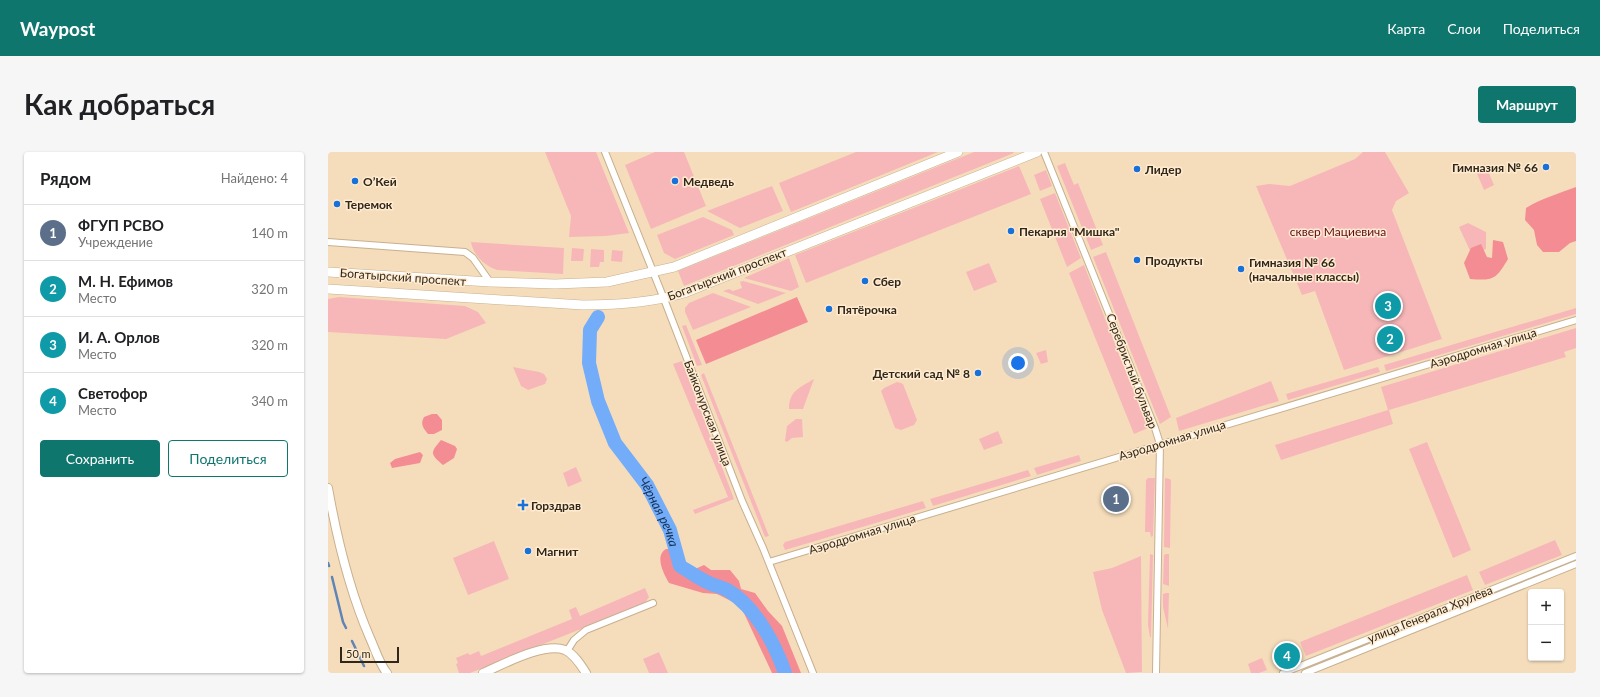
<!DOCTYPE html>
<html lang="ru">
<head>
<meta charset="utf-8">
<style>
	body { margin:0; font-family:Lato,sans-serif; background:#f6f6f6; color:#202124 }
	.controls { position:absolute; right:12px; bottom:12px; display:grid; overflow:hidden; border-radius:4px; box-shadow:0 1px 3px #0004 }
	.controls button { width:36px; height:36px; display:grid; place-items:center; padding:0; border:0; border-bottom:1px solid #e0e0e0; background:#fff; color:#202124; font:20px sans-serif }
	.scale { position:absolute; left:12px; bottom:10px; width:59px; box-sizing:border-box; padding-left:4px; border:2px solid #30271a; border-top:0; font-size:11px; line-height:14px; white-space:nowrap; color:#30271a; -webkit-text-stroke:3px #ffebd0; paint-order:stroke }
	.you { position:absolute; left:690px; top:211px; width:14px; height:14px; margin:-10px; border:3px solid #fff; border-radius:50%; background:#1a73e8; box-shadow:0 0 0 6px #1a73e833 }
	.badge { display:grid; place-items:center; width:26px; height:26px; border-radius:50%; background:#0f766e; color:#fff; font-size:13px; font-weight:700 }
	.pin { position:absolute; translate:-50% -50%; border:2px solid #fff; box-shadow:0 1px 4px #0006 }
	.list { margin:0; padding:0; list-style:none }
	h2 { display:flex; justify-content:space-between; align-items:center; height:52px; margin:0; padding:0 16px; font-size:17px }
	h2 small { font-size:13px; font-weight:400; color:#757577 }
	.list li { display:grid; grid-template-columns:26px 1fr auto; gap:12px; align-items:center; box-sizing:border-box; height:56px; padding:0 16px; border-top:1px solid #e0e0e0 }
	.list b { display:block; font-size:15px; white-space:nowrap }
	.list p { margin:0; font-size:13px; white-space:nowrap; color:#757577 }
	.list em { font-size:13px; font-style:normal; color:#757577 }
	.actions { display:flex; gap:8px; padding:12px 16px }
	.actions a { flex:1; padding:9px 0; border:1px solid #0f766e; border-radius:4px; text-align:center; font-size:14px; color:#0f766e }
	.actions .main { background:#0f766e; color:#fff }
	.map { position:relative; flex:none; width:1248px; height:521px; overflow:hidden; border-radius:4px }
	header { display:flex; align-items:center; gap:24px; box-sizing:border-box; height:56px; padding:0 20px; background:#0f766e; color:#fff }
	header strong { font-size:19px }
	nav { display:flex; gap:22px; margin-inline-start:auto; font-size:14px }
	.intro { display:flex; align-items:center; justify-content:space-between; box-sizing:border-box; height:96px; padding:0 24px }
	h1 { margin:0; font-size:28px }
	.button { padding:10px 18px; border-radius:4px; background:#0f766e; color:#fff; font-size:14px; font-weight:700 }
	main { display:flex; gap:24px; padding:0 24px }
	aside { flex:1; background:#fff; border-radius:4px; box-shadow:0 1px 3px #0004 }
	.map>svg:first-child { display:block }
	.green { fill:#f7b7b9 }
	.forest { fill:#f48c93 }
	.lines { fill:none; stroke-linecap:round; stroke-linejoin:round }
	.stream { stroke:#5f84b6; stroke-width:2.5 }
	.river { stroke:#73acf9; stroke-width:14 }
	.minor-casing { stroke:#c7b08f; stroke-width:8 }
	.tertiary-casing { stroke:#c7b08f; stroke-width:10 }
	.secondary-casing { stroke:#c7b08f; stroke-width:10 }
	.minor { stroke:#fff; stroke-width:6 }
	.tertiary { stroke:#fff; stroke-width:8 }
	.secondary { stroke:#fff; stroke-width:9 }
	.poi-dot { fill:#1871da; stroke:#ffebd0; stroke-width:1.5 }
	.labels { text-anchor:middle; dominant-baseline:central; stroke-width:3; stroke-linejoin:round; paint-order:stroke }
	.poi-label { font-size:12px; font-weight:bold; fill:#30271a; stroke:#ffebd0; text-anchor:start }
	.park-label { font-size:12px; fill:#5d0a1b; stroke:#ffebd0 }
	.street-label { font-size:12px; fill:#30271a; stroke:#ffebd0 }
	.water-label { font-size:13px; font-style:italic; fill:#143156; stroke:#ffebd0 }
</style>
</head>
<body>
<header>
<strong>Waypost</strong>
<nav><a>Карта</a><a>Слои</a><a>Поделиться</a></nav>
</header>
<div class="intro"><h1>Как добраться</h1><a class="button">Маршрут</a></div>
<main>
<aside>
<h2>Рядом<small>Найдено: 4</small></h2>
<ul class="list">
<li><span class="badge" style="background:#5c6f8a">1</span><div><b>ФГУП РСВО</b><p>Учреждение</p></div><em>140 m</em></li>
<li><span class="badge" style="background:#0f9aa8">2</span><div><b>М. Н. Ефимов</b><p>Место</p></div><em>320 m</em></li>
<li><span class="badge" style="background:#0f9aa8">3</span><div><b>И. А. Орлов</b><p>Место</p></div><em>320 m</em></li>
<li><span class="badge" style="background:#0f9aa8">4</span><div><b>Светофор</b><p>Место</p></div><em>340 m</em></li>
</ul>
<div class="actions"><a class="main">Сохранить</a><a>Поделиться</a></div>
</aside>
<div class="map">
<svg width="1248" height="521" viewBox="0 0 1248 521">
	<rect width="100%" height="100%" fill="#f5ddbb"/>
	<path class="green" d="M217 0H268L301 81 278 84 241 85 243 64Z
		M327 0H356L378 54 323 77 297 13Z
		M528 0H610L463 60 451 31Z
		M646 0H685L686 1 356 134 350 119Z
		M1035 0H1057L1081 41 1068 49 1064 58 1114 187 1016 218 987 139 974 143 928 34 941 32 962 34 1027 7Z
		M737 11 746 33 750 31 775 93 763 98 729 14Z
		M1157 12 1166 33 1156 38 1147 17Z
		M691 14 703 42 478 131 467 103Z
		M718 18 724 34 712 39 706 23Z
		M444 34 455 59 412 76 379 59Z
		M727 41 753 106 739 115 712 47Z
		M375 65 404 78 406 83 347 107 336 101 329 83Z
		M1140 71 1158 80V97L1144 103 1131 75Z
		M143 90 236 96 235 122 169 118C157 114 145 103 143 90Z
		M244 96 256 97 255 109H243Z
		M263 97 276 98V110H272L271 115H262Z
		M284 98 295 99 294 110 283 109Z
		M778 100 843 265 832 272 765 105Z
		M461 106 471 135 463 139 416 126Z
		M661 111 669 130 646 139 638 120Z
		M756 113 820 276 806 282 741 121Z
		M415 129 458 141 430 152 395 139 401 137 405 139 414 136 412 130Z
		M385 141 423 155 365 178 357 160V156L361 151Z
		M11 145 137 154 150 160 158 171 118 187 0 180V147Z
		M1248 156V162L1058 219 1056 213Z
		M358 173 374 213 369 214 354 174Z
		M1248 176V196L1236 200 1238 205 1061 258 1065 272 953 308 947 293 1060 258 1053 235Z
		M718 198 720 210 713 212 708 201Z
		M354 209 406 347 367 362 365 358 400 345 345 212Z
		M185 215 211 220 216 222 219 227 217 232 200 238 193 234Z
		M1050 215 1052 220 960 248 958 242Z
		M376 221 441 384 437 385 373 223Z
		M486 227 475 257H461C461 239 471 236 486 227Z
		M943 229 951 249 851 279 848 266Z
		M569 230 573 231 575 232 589 268 586 273 573 278 567 276 553 239 556 236Z
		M468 267H474L475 285 464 286 459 290 457 289 459 274Z
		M670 279 675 291 656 298 651 287Z
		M1099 290 1143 398 1125 406 1081 297Z
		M751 303 753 309 709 323 706 316Z
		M248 315 254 329 240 335 235 321Z
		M700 318 703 324 605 354 602 347Z
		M820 326H827L825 384 823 385 822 380H817L818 328Z
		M837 326 842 327 843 329 842 396 836 395Z
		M595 349 598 356 457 398 455 393 457 390Z
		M1227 388 1234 403 1157 433 1151 420Z
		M166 389 181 427 140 443 125 406Z
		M822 402 825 403 823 485H822L820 473Z
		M838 402H841V434L835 432 836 403Z
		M813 404 814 520 798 521 774 458 765 420 784 416Z
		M1139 423 1145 438 978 504 972 490Z
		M317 436 321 445 316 452 142 521H131L128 512 130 511 128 506 140 501 142 503 151 499 153 504 244 467 241 458 248 455 252 464Z
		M838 441H841L840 477 835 455V442Z
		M331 500 340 521H321L315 507Z
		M934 506 939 518 931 521H923L920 512Z"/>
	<path class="forest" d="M1248 35V89L1242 91 1231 100H1215L1209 93 1206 78 1197 68 1198 56C1212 47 1232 41 1248 35Z
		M1165 88 1175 90 1180 107C1168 127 1166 129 1142 127L1136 111 1143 96 1153 92 1159 105 1164 106Z
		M469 145 480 170 378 212 368 188Z
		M104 262H109L114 268V278L106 282H100C95 276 92 272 96 265Z
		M113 288 127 294 129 297 126 306 115 313C102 302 102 301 113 288Z
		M92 300 95 303 92 311 64 316 62 311 67 307Z
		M338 397H347L351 400 355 413 367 417 376 413 383 418H402L411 429 413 437 427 441 440 459 454 474 473 521H444L415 459 405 450 389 442 375 441 341 431C336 422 326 404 338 397Z"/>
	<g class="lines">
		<path class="stream" d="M0 411 1 414
			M4 425 15 470 18 476
			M24 489 36 514"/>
		<path class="river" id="s1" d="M270 165 262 178 261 211 270 249 287 291 319 333 342 378 352 414C361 419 371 427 381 431 387 434 395 435 401 439 428 456 447 492 457 521"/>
		<defs>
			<path id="minor" d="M277 0 336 147 414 349 435 396 485 521
				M716 0 827 276 832 292 828 521
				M0 90 137 100 145 106 162 130
				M441 410 1248 168
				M239 499 246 488 258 478 325 451
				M955 521 1248 404
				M977 521 1248 412"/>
			<path id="tertiary" d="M0 336C9 387 21 438 42 486 47 497 51 511 59 521
				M155 521C176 512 216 490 237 498 246 502 253 513 258 521"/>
			<path id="secondary" d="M0 120 162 130 227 132 279 130 346 115 630 0
				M0 137 255 153C289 153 323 151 356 141L709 0"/>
		</defs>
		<use href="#minor" class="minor-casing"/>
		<use href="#tertiary" class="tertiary-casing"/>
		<use href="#secondary" class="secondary-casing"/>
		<use href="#minor" class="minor"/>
		<use href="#tertiary" class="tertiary"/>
		<use href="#secondary" class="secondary"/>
	</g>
	<g class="poi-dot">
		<circle cx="1218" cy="15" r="4"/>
		<circle cx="809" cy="17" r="4"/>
		<circle cx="27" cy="29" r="4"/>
		<circle cx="347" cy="29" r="4"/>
		<circle cx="9" cy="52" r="4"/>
		<circle cx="683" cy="79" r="4"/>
		<circle cx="809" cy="108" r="4"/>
		<circle cx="913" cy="117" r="4"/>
		<circle cx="537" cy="129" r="4"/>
		<circle cx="501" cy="157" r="4"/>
		<circle cx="650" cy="221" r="4"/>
		<path d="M193 347h4v4h4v4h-4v4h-4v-4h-4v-4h4z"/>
		<circle cx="200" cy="399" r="4"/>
	</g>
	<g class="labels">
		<g class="poi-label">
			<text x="1210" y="15" text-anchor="end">Гимназия № 66</text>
			<text x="817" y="17">Лидер</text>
			<text x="35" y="29">О’Кей</text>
			<text x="355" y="29">Медведь</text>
			<text x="17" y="52">Теремок</text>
			<text x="691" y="79">Пекарня "Мишка"</text>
			<text x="817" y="108">Продукты</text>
			<text x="921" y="110">Гимназия № 66<tspan x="921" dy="14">(начальные классы)</tspan></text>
			<text x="545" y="129">Сбер</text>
			<text x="509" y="157">Пятёрочка</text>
			<text x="642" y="221" text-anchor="end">Детский сад № 8</text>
			<text x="203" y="353">Горздрав</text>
			<text x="208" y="399">Магнит</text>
		</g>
		<g class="park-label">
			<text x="1010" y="79">сквер Мациевича</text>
		</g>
		<g class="street-label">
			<text transform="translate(399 122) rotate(-21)">Богатырский проспект</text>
			<text transform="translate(75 125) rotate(4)">Богатырский проспект</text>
			<text transform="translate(1155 196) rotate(-17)">Аэродромная улица</text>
			<text transform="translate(804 219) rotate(69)">Серебристый бульвар</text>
			<text transform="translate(380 261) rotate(69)">Байконурская улица</text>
			<text transform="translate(844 288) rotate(-17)">Аэродромная улица</text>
			<text transform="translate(534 382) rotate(-17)">Аэродромная улица</text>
			<text transform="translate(1102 462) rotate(-22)">улица Генерала Хрулёва</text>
		</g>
		<g class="water-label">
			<text stroke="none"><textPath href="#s1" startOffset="215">Чёрная речка</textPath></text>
		</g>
	</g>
</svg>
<div class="controls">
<button>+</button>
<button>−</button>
</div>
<div class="scale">50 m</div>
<div class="you"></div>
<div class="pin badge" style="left:788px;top:347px;background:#5c6f8a">1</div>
<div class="pin badge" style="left:1062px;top:187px;background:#0f9aa8">2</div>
<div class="pin badge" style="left:1060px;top:154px;background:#0f9aa8">3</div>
<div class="pin badge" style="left:959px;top:504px;background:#0f9aa8">4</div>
</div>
</main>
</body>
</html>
